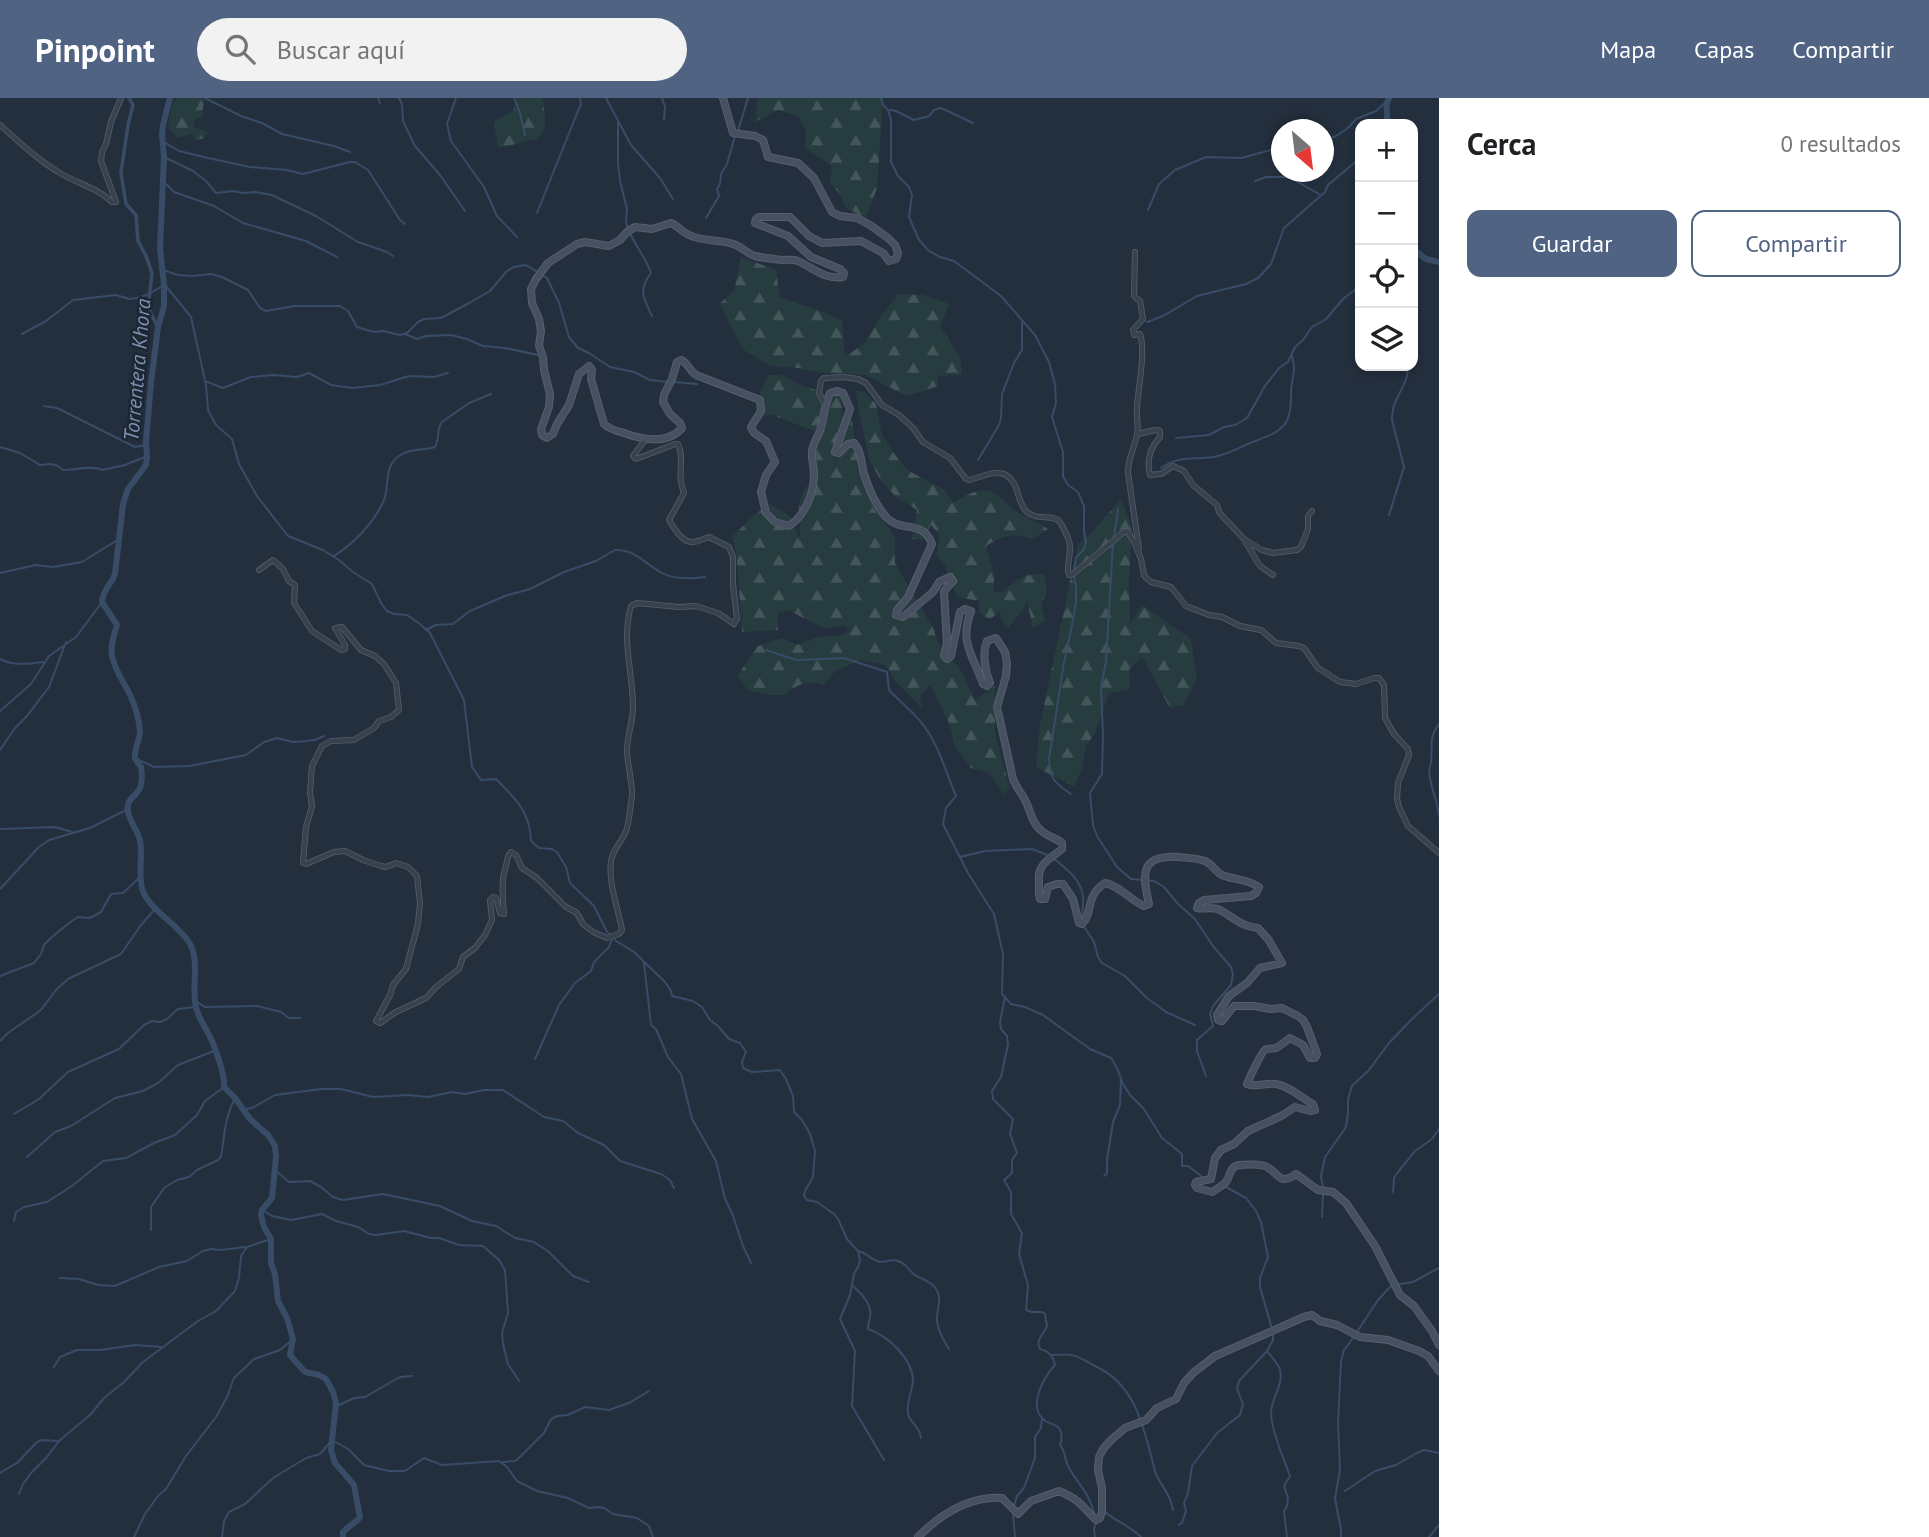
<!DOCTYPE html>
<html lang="es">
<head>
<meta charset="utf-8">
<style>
	body { margin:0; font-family:"PT Sans",sans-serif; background:#f2f2f2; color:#202124 }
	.controls { position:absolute; right:21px; top:21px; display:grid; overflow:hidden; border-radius:14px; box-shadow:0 4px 10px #0003 }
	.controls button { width:63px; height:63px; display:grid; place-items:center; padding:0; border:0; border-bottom:2px solid #e0e0e0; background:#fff; color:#202124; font:35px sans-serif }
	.compass { position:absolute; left:1271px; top:21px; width:63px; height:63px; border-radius:50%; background:#fff; box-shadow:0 4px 10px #0003; rotate:152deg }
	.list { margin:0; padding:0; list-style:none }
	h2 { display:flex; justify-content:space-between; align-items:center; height:91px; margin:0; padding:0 28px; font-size:30px }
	h2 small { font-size:23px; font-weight:400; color:#757577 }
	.actions { display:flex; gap:14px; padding:21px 28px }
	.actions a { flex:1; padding:16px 0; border:2px solid #506383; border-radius:14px; text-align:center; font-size:24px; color:#506383 }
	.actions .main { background:#506383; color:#fff }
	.icon { flex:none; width:38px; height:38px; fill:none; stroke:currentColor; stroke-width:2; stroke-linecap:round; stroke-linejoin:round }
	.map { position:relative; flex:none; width:1439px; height:1439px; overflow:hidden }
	header { display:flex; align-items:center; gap:42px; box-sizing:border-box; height:98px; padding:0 35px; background:#506383; color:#fff }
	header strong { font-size:33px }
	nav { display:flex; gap:38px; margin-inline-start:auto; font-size:24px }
	.search { width:490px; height:63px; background:#f2f2f2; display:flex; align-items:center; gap:18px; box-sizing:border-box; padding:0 24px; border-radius:38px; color:#757577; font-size:26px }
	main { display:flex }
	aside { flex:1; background:#fff }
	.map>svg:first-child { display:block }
	.forest { fill:url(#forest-firs) }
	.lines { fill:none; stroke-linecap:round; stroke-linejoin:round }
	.stream { stroke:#394c67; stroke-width:2 }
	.canal { stroke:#394c67; stroke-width:3.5 }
	.river { stroke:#394c67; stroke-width:6 }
	.minor-casing { stroke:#565f6c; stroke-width:6 }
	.secondary-casing { stroke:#565f6c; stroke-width:8 }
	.minor { stroke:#38414e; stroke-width:4.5 }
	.secondary { stroke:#465061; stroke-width:6 }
	.labels { text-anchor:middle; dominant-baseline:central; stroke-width:5; stroke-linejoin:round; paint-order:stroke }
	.water-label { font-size:21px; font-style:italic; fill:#7c92b1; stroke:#1d2633 }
</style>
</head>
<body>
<header>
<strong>Pinpoint</strong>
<div class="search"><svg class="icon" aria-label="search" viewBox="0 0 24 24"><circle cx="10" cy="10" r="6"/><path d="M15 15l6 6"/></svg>Buscar aquí</div>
<nav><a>Mapa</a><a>Capas</a><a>Compartir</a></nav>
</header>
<main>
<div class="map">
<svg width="1439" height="1439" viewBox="0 0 1439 1439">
	<defs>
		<pattern id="forest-firs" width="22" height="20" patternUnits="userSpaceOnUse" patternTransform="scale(1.75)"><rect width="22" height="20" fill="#263c3f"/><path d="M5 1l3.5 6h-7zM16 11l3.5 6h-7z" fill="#435659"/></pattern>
	</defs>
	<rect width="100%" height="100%" fill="#242f3e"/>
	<path class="forest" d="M177 0H204L202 19 194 22V29L208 34 205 40 196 42 192 36 177 40 168 29 172 6Z
		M517 0H542C545 14 549 31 537 41L498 50 494 23 513 13Z
		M758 0H883L877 90 866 120 846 110 841 97 830 85 832 68 805 50 806 32 798 18 778 12 755 24Z
		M741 159 776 172 780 200 815 211 842 222 845 259 865 245 878 222 898 196 923 197 949 206 940 229C949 242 966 261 961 277L937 278 938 288 907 298 865 277 816 274 798 270 771 268 744 252 732 231 720 205 734 193Z
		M768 277H782L798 286 816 292 819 300 822 302V319L816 334 773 317 762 318 765 307 759 297Z
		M856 293 865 294 876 306 882 337 893 354 907 372 945 392 953 405C995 379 991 398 1024 418 1032 423 1040 426 1048 431L1033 441C1013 434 1004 437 986 448L994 477V494H1003C1019 480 1022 476 1044 476L1047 493 1041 507 1045 522 1033 530 1027 503 1023 512 1009 529 1003 525 999 513 990 522 979 514V503L957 499 945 467 936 457 940 438 931 427 922 442 912 441 917 412 895 398 881 383 869 361 858 308Z
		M833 294 839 296C844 304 840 313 844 322 839 328 840 331 838 339 836 349 832 352 835 362L851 317 855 340 853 348 873 409 895 439V465L934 532 938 545 960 571 975 602 995 588V634L1010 691 1003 696 989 675 971 670 955 649 949 625 930 587 920 598 922 610 895 583 886 567 860 562 835 573 824 587C805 582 799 586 785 597H770L748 592 737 578 758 548 782 540 797 547 818 539 839 538 850 533 844 527 825 531 788 512 778 515V532L742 534 737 463 733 438 754 417 770 406 790 418 800 443C800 422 794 403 809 386L816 385 817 369 815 350Z
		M1121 401 1132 429 1129 481 1130 527 1142 507 1191 541 1197 581 1184 607 1170 610 1142 558 1129 572 1130 591 1109 595 1095 635 1086 648 1082 671 1074 689 1036 669 1040 627 1078 446 1090 436Z"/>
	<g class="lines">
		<path class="stream" d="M205 0 241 18 262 25 282 36 334 48 350 54
			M378 0 380 5
			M399 0 402 6 403 23 415 48 440 77 465 113
			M456 0 447 26 451 43 484 89 497 118 517 139
			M514 0 520 15 525 37
			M606 0 631 47 660 80 673 101
			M662 0 665 9 664 22
			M881 0 883 7 888 12 891 22V64L898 78 909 89 912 97 909 119 919 142 929 153 940 159 954 163 1001 198 1035 237 1049 264 1055 286 1056 305 1052 319 1063 354V378L1068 387 1078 394 1084 408V434L1086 444 1084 451 1076 460 1074 473
			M890 12 896 13 914 22 929 18 934 12 941 10 973 25
			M618 24V65L620 83 627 111 626 124 628 130
			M738 33 748 0
			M162 43 179 53 208 60 250 69 287 72 303 76 350 64H355L368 72 400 122 405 126
			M1324 43 1336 38 1348 30 1356 21 1376 13 1386 4
			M164 59 193 73 206 83 216 95 233 93 244 95 255 94 272 97 316 118 358 144 387 154 393 158
			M163 83 174 94 214 108 243 125 306 143 337 159
			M1255 83 1266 79H1289L1319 96
			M1148 112 1159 86 1175 72 1206 59 1241 60 1282 49
			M537 115 578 13 581 6 580 0
			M706 120 719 98 717 91 720 86 721 76 727 66 735 38
			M630 135C636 149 646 160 651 175 638 192 643 199 652 218
			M163 172 178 177 192 178 211 176 222 179 248 192 260 210 266 213 295 208H340L348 213 357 229 374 234 383 233 400 237 407 235 418 224 424 221 441 220 471 204 490 193 507 173 514 169 526 167 547 180 559 205 569 239 578 250 589 255 610 269 634 274 650 282 668 284
			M1147 224 1163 218 1197 198 1246 186 1258 180 1271 166 1284 130 1325 94 1328 87 1360 60
			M22 236 46 223 73 202 116 197 129 201 137 200 149 196 164 187 166 188 191 219 206 287 208 312 216 327 232 341 239 366 257 398 288 438 323 452 339 462 353 474 372 486 381 505 387 513 394 516 407 517 420 526 430 535 464 602 472 669 481 682 496 681C516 701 530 714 531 743L539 750 552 751 557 754 566 769 570 785 594 808 607 834 613 838 616 843 634 854 665 884 671 893 672 898 693 903 702 909 710 922 718 928 729 941 740 945 746 954 742 964 743 970 752 974 780 972 786 981 793 998 794 1014 802 1022 810 1036 815 1053 813 1079 805 1093 804 1098 807 1102 817 1104 834 1116 838 1121 847 1141 858 1153 860 1162 859 1167 854 1176 850 1197 840 1221 855 1253 852 1308 884 1362
			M405 236 417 241 426 238 451 237 467 241 483 248 505 250 538 257
			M205 283 223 290 251 279 273 277 297 279 309 275 331 287 352 290 380 287 409 278 434 279 448 275
			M674 284 697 286
			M44 308 57 310 135 349 146 347
			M1176 340 1209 337 1224 329 1235 327 1247 320 1265 288 1279 270 1288 264 1295 249 1303 242 1312 229 1326 221 1344 200 1354 193 1357 188 1356 169 1360 160
			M0 349 20 355 40 367 51 366 58 368 63 372C74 372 93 367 102 372L125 367 147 358
			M978 362 999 327 1001 320 1002 296 1014 265 1022 252V224
			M1161 370C1180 357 1192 362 1213 359 1226 357 1236 351 1248 346 1279 333 1292 333 1291 295 1291 280 1297 274 1292 258
			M1389 417 1404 369 1392 322C1391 300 1409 288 1408 268
			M1114 439 1118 411
			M1113 444 1106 564 1101 589 1103 638 1102 676 1090 695 1093 727 1097 738 1117 769 1131 781 1154 783 1164 789 1177 805 1195 821 1213 848 1231 869 1233 876 1231 887 1213 908 1210 916 1213 928 1197 942V953L1206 978
			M334 458C353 446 375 424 384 402 390 387 383 369 399 358 410 350 423 353 435 349 440 341 436 332 442 324L469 305 491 296
			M0 475 36 467 53 469 82 464 119 441
			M426 532 436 527 453 526 470 513 505 498 530 491 564 474 596 463 615 452C634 451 645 465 660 474 672 481 691 481 705 479
			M766 552 796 562 844 560 887 574 889 592C900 604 914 614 924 628 939 648 946 675 956 698L946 710 943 726 968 775 994 816 1003 856 1002 896 1011 906 1025 909 1043 917 1090 951 1111 960 1117 970 1123 986 1130 997 1144 1011 1162 1040 1182 1056V1068H1188L1205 1081
			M0 561C13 568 29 566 43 564
			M0 613 31 586 49 558 76 539 102 504
			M1439 626C1428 641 1433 648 1431 664 1430 670 1428 674 1430 680 1432 694 1438 704 1439 718
			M0 652 15 630 27 618 49 589 66 544
			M135 660 154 669 189 668 246 657 264 644 277 640 293 644 306 643 315 642 324 638
			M1071 696C1054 685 1050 680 1049 661L1064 564 1071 533 1076 504V488L1074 479
			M0 731 55 729 72 734
			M960 759 985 753 1032 751 1050 758
			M1054 761C1066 770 1081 782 1083 798 1084 805 1082 814 1082 822
			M0 791 39 749 49 742 90 730 128 711
			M1083 827 1094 844 1098 859 1102 865 1125 878 1147 900 1166 914 1195 927
			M644 865 651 927 656 931 668 959 681 976 692 1021 716 1063 725 1101 732 1115 743 1148 751 1165
			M0 878 34 865 41 856 44 847 52 839 69 825 78 819 90 820 101 814 111 796 123 795 141 778
			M193 895 197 904 205 909 257 908 281 914 289 920H300
			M1005 899 1000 924 1001 931 1007 938 1008 946 1001 979 992 993 993 1001 1013 1021 1010 1036 1017 1055 1012 1062V1075L1004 1082 1011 1094V1116L1022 1135 1019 1156 1028 1187 1026 1212 1032 1214H1042L1045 1216 1047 1228C1044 1237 1035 1241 1040 1251 1049 1253 1053 1258 1055 1267 1044 1279 1027 1308 1044 1322 1049 1326 1054 1325 1059 1330 1063 1335 1062 1341 1060 1347 1066 1354 1064 1360 1068 1368 1077 1385 1090 1396 1094 1415
			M0 943 8 935 41 912 56 892 68 881 121 856 141 827 156 810
			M535 961 559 907 575 885 591 873 594 864 609 849 612 841
			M244 1012 254 1009 275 997 321 991H341L373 999 408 997 428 999 452 994 465 996 484 992H503L544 1019 563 1023 578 1035 604 1047 620 1063 661 1076 670 1082 674 1090
			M14 1016 39 1001 68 974 119 951 144 927 152 923 160 924 167 921 178 911 196 909
			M27 1059 55 1034 71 1028 115 1000 143 993 158 985 178 967 214 953
			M275 1072 289 1084 310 1083 321 1089 333 1099 343 1102 383 1096 440 1108 472 1123 496 1128 515 1140 534 1144 549 1154 573 1178 589 1184
			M1104 1078 1107 1075V1062L1113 1024 1120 1007 1121 982
			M1226 1089 1246 1100 1256 1113 1261 1124 1268 1159 1260 1180V1189L1272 1231
			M1323 1090 1321 1078 1325 1059 1346 1029 1348 1015V1001L1352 988 1369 972 1389 945 1411 922 1439 896
			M1393 1094 1394 1080 1398 1074 1415 1053 1432 1041 1439 1031
			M262 1112 272 1118 291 1122 322 1116 336 1123 358 1129 369 1136 376 1137 404 1133 431 1140H439L459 1147 483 1148 499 1162 505 1172 508 1215 502 1235 503 1246 508 1266 519 1283
			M1322 1119 1323 1096
			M14 1123 16 1114 24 1109 47 1104 72 1088 103 1063 126 1060 154 1045 175 1037 197 1017 205 1003 224 989
			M151 1132V1109L164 1090 177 1082 189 1079 197 1072 218 1062 221 1059C225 1036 224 1021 235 1000
			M858 1153C865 1154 869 1160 877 1163 885 1166 891 1160 898 1163 906 1165 909 1173 915 1177 925 1183 936 1185 939 1198 940 1205 937 1213 937 1220 937 1231 943 1241 949 1251
			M60 1180 79 1181 98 1187 115 1188 159 1169 187 1163 203 1153 211 1151 220 1152 245 1149
			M853 1188C861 1195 873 1207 870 1219 869 1223 868 1227 868 1231 887 1237 913 1261 913 1283 912 1294 906 1306 908 1316 910 1325 919 1327 921 1340
			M1357 1234 1378 1202 1389 1190 1394 1187 1413 1184 1439 1170
			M1268 1254C1272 1259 1278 1266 1280 1272 1284 1287 1271 1300 1271 1315 1271 1332 1284 1362 1290 1378L1284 1388 1288 1400 1287 1408 1284 1413 1287 1439
			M1052 1257C1078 1255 1075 1258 1097 1269 1138 1289 1144 1333 1155 1373 1159 1387 1170 1393 1173 1412
			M54 1269 60 1259 77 1252H100L135 1247 161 1249
			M336 1305 339 1307 354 1300 365 1299 400 1279 412 1278
			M503 1364 515 1363 520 1359 544 1335 551 1321 557 1318 568 1317 585 1309 609 1312 629 1305 649 1293
			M0 1375 17 1365 37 1344 42 1342 57 1343
			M1345 1393 1375 1373 1396 1367 1417 1355 1424 1352 1439 1355
			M19 1396 23 1386 31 1375 46 1360 59 1343 91 1316 104 1300 124 1284 143 1264 198 1223 216 1213 235 1193 239 1180 241 1158 247 1149 271 1141
			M1014 1407 1017 1398 1024 1390 1035 1360V1339L1041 1330 1042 1321
			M1105 1414C1117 1424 1130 1428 1141 1439
			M1013 1416 1015 1439
			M1179 1427 1182 1425 1186 1413 1184 1405 1188 1395 1192 1368 1217 1335 1240 1317 1243 1306 1237 1291 1239 1283 1267 1253 1273 1242V1236
			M343 1438 344 1439
			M134 1439 145 1416 158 1398 166 1391 186 1358 216 1319 227 1299 234 1280 254 1261 280 1252 293 1241
			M222 1439 224 1423 229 1414 245 1406 273 1380 306 1360 320 1356 332 1342 348 1351 364 1367 389 1373H405L424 1360 442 1367 499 1363 507 1369 517 1383 537 1393 568 1400 589 1410 598 1409 604 1410 613 1416 637 1420 649 1428 653 1439
			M1095 1439 1094 1431 1096 1424
			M1341 1439V1431L1335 1401 1340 1371 1338 1325 1341 1264 1344 1252 1354 1239
			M1429 1439 1439 1427"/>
		<path class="canal" d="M129 0 133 7 128 27 121 75 126 106 136 117 138 143 146 158 152 175 149 201 150 214 158 229"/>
		<path class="river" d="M170 0 163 27 162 36 164 59 160 150 164 187V208L158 229 151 285 146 343 147 358 146 367 128 391 123 406 115 476C111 488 104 488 102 504L117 527C114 537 110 548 112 558 115 573 124 584 130 597 135 607 139 622 140 633 140 642 134 651 135 660 136 663 139 666 141 669 142 675 142 684 140 690 137 697 129 700 128 707 126 719 137 731 140 742 143 758 138 774 142 790 147 811 179 826 190 846 200 864 191 889 196 909 198 919 203 925 207 933 214 945 225 976 224 989L235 1000 250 1021 268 1037 275 1048 276 1059 272 1100 262 1112 261 1117 264 1129 271 1141V1165L275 1176 278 1203 287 1220 293 1241 290 1257 305 1274 319 1277 326 1281 333 1294 336 1305 331 1352 335 1365 354 1387 360 1419C356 1425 348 1428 343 1434V1439
			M1386 26C1390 16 1383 10 1389 0
			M1413 133 1415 143 1413 151 1426 161 1439 164"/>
		<defs>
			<path id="minor" d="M0 27C19 44 38 62 60 75 78 86 96 89 112 104H116L101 63 102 54 106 46 111 24 121 0
				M1135 154 1134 198 1140 203 1143 221 1133 232 1134 237 1140 236C1146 253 1138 291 1137 309 1136 319 1139 327 1137 337 1134 351 1128 359 1128 375L1139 451
				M825 306 819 295 821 283 824 280 843 279 858 281 866 285 882 307 899 317 913 330 923 344 950 360 966 381 969 382C979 380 995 371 1006 377 1020 385 1016 404 1027 414 1037 423 1049 416 1058 422 1060 423 1067 437 1068 440 1074 453 1065 466 1069 477L1073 476 1125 433 1128 434 1135 446 1141 461 1144 477 1146 480 1151 484 1171 489 1186 508 1209 517 1222 519 1240 528 1261 532 1276 545 1299 548 1304 550 1318 570 1340 584 1356 586 1374 580H1379L1384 587 1385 620 1394 636 1408 651 1409 657 1398 685 1397 701 1399 709 1408 728 1439 755
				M1138 336 1155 332 1160 333V339C1150 350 1146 362 1150 377L1161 376 1173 368 1184 373 1193 387 1217 407 1219 414 1225 421 1245 442 1262 452 1273 455 1297 452 1301 449 1308 431V418L1312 413
				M1245 443 1260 468 1273 477
				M259 472 273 462 283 471 289 483 295 487 294 505 312 533 341 552 345 551V547L335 530 342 529 361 552 375 558 384 566 396 585 399 612 391 619 379 623 374 630 354 642 331 643 322 648 312 668 310 695 312 708 306 729 303 765 306 766 334 754 345 753 363 762 381 768 386 769 396 765 408 769 417 778 420 805 418 826 406 871 393 887 390 897 376 923 380 925 396 914 426 900 436 889 459 871 463 859 475 850 485 837 492 822 490 802 493 799 496 800 500 815 504 816C503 804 502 793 503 781 504 773 507 766 508 758L511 754 516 757 522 770 537 780 566 809 577 815 583 826 593 834 607 840 619 836 622 832C618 810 608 785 611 763 613 750 624 742 627 730 630 719 630 709 632 698 633 691 628 666 627 656 626 640 633 625 633 609 633 575 621 542 631 508L637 505 679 509 696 508 718 515 734 526 737 521 733 486V459L729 449 709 439C704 441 696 445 691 444 681 443 674 430 669 422L684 395C683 391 681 387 681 383 679 371 684 359 678 346H675L636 361 633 358 645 342"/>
			<path id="secondary" d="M723 0 733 35 755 38 763 42 768 59 798 65 814 80 832 114 840 118 857 120 870 127 888 140 895 147 898 155 896 161 889 163 883 155 861 143 822 145 809 138 790 119H759L756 121 755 125 788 138 811 159 840 171 844 175 843 179C825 182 813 170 798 163 793 161 788 162 782 162 773 161 764 160 755 158 748 156 743 150 736 147 721 141 703 144 689 137 682 134 678 128 671 125L652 131 635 129 627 134 620 142 609 148 585 144 577 146 548 165 536 181 531 191 532 205 539 221 541 233 539 248 543 259 544 272 550 296 549 309 541 331 542 337 547 340 553 336 557 326 569 307 579 276 589 268 592 272 591 281 604 326C609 331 616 333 624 335 643 342 667 347 682 330L680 325 670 316 663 304 664 297 672 281 677 264 681 262C688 265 690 273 696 277L760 302 761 313 751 329 754 335 766 343 775 364 766 377 761 394 766 415 775 424 789 428C806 416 814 396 814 376 814 368 811 361 812 353 813 346 817 340 820 333 824 320 824 308 830 295L837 293 843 295 850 311 835 354 839 355 848 346 854 345C862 354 861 366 864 376 869 392 876 408 887 420 902 435 923 421 932 446L908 499 897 512 896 517 903 519 933 494 939 484 950 479 953 483 944 493 947 545 944 558 947 561 951 558 960 514 965 511 971 513C959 545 973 557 983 586L987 588 990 585C985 573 982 555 987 543L996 540 1005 554 1007 565 1006 578 997 609 1013 681C1016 689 1020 693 1024 700 1031 712 1031 726 1043 734 1049 739 1056 740 1062 745V751C1050 761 1037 766 1039 783 1039 790 1038 795 1040 801H1045L1048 789 1057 786H1063L1073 801 1079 825 1082 826C1094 814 1084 799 1105 785 1120 788 1130 802 1144 808L1149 806C1142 776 1140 757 1178 759 1187 760 1197 760 1205 763 1212 766 1215 773 1222 777 1234 782 1248 781 1259 789L1256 795 1251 798 1204 802 1199 805 1197 810C1205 812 1213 808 1220 812 1235 820 1240 828 1258 830L1268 841 1282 865 1260 870 1247 885 1229 898 1217 917 1218 922 1222 923 1234 908H1254L1270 911 1282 910 1298 918 1303 922 1307 929 1317 956 1315 960H1310L1303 947 1290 940C1286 943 1281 947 1276 950 1273 951 1268 950 1265 952 1262 953 1248 983 1247 986 1257 990 1266 984 1276 986 1290 988 1301 1000 1313 1006L1315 1012 1310 1013 1295 1009 1281 1018 1248 1033 1234 1046 1221 1052 1215 1060 1211 1081 1196 1084 1195 1087 1197 1090 1212 1094C1216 1091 1223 1088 1226 1084 1231 1077 1229 1069 1239 1067 1247 1066 1261 1066 1267 1069 1280 1076 1279 1088 1296 1076L1318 1092 1333 1094 1346 1105 1375 1148 1400 1197 1414 1208 1432 1233 1439 1247
				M918 1439C940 1417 969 1398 1002 1400L1018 1416 1031 1403 1059 1393C1080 1402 1081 1407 1096 1422L1100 1420 1102 1414V1390L1098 1372 1099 1359 1103 1351 1111 1342 1125 1330 1146 1322 1157 1310 1176 1301 1184 1285 1193 1275 1215 1258 1304 1219 1312 1217 1320 1223 1337 1227 1360 1239 1388 1242 1419 1253 1428 1258 1439 1273"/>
		</defs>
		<use href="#minor" class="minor-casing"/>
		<use href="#secondary" class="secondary-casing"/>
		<use href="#minor" class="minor"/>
		<use href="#secondary" class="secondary"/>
	</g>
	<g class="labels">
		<g class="water-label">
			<text transform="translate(137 272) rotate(-85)">Torrentera Khora</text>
		</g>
	</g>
</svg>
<div class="controls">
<button>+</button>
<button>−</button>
<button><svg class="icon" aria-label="locate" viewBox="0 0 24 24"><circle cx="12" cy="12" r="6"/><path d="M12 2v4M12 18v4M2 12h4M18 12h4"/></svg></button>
<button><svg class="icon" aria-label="layers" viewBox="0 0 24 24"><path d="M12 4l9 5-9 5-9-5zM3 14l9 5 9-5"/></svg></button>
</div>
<svg class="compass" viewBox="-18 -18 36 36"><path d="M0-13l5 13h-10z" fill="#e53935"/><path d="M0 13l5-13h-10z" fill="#757577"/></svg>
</div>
<aside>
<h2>Cerca<small>0 resultados</small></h2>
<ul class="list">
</ul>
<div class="actions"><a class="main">Guardar</a><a>Compartir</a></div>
</aside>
</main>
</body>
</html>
